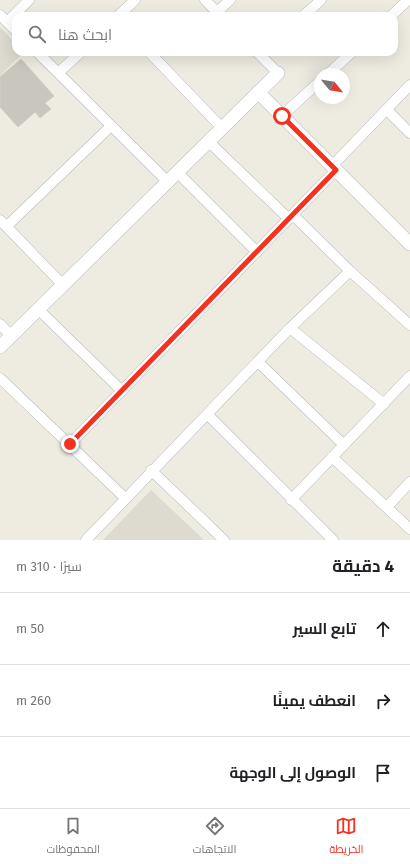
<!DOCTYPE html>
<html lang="ar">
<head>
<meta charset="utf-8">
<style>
	body { margin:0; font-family:"Fira Sans",Cairo,sans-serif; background:#f2f2f2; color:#202124; direction:rtl }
	.compass { position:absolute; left:314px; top:68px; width:36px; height:36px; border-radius:50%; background:#fff; box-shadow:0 4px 16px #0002; rotate:120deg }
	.stop { position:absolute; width:12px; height:12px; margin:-9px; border:3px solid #f6321f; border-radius:50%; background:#fff }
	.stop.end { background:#f6321f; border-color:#fff; box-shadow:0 1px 4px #0008 }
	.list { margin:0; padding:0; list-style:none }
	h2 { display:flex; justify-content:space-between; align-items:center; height:52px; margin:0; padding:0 16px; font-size:17px }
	h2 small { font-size:13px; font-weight:400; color:#757577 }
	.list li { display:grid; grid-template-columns:26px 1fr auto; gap:12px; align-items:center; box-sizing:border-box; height:72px; padding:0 16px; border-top:1px solid #e0e0e0 }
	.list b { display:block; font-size:15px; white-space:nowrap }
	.list em { font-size:13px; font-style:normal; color:#757577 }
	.icon { flex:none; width:22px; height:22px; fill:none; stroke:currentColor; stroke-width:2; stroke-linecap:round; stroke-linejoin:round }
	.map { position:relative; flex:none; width:410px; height:540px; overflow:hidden; direction:ltr }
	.search { position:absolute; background:#fff; box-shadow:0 4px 16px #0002; left:12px; right:12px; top:12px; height:44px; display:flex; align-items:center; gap:10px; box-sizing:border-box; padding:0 14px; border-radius:12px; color:#757577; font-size:15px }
	.sheet { height:268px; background:#fff }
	nav { display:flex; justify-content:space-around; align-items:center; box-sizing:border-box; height:56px; border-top:1px solid #e0e0e0; background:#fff; font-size:11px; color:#757577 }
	nav a { display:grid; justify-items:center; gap:2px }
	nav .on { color:#f6321f }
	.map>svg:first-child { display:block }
	.education { fill:#dddad0 }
	.building { fill:#c9c6be; stroke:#d3cdbf }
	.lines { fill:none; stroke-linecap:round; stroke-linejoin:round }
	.minor-casing { stroke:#b6b9bf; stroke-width:11 }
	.tertiary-casing { stroke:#b6b9bf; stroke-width:14 }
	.minor { stroke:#fff; stroke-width:10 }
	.tertiary { stroke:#fff; stroke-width:13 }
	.route { stroke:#f6321f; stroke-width:5 }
</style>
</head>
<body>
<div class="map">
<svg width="410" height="540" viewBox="0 0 410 540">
	<rect width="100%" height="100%" fill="#eeebe1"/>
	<path class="education" d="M0 27 16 44V52H24L0 76Z
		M151 490 204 540H103Z"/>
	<path class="building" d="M21 59 54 96 45 103 51 109 40 118 35 112 18 127 0 107V77Z"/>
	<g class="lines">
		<defs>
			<path id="minor" d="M205 0 221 16
				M217 12 230 0
				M0 15 16 31
				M118 16 135 0
				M303 16 321 0
				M391 16 408 0
				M7 22 29 0
				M37 52 168 182
				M149 52 222 128
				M257 52 278 73
				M58 73 81 52
				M328 74 352 52
				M387 110 410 133
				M282 116 320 81
				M208 141 289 219
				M332 166 410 85
				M177 172 257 252
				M293 215 350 271 410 325
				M0 220 63 285
				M7 226 111 126
				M38 309 122 391
				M0 324 11 336
				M290 328 384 404
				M258 362 344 445
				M0 378 125 498
				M207 414 333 540
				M70 444 336 170
				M332 457 410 529
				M151 470 224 540
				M291 500 410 376
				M387 507 410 482
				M86 540 290 328 350 271"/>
			<path id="tertiary" d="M258 92 410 244
				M0 347 278 73"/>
		</defs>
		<use href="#minor" class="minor-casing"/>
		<use href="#tertiary" class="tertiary-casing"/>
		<use href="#minor" class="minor"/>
		<use href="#tertiary" class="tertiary"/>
	</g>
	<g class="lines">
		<path class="route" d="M70 444 336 170 282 116"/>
	</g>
</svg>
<svg class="compass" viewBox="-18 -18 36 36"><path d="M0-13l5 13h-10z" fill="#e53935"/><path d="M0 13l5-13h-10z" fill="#757577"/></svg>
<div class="stop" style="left:282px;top:116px"></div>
<div class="stop end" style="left:70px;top:444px"></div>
<div class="search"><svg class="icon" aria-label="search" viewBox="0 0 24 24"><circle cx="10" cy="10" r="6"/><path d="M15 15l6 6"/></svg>ابحث هنا</div>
</div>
<section class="sheet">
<h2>4 دقيقة<small>سيرًا · 310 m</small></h2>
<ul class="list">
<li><svg class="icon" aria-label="ahead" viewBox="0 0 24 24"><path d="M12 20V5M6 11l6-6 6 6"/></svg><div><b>تابع السير</b></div><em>50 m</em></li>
<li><svg class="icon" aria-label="right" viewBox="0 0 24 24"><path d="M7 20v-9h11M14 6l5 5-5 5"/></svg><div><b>انعطف يمينًا</b></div><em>260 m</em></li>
<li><svg class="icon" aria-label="arrive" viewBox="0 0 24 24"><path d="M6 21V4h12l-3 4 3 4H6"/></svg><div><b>الوصول إلى الوجهة</b></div></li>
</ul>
</section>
<nav>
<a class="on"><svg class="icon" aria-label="map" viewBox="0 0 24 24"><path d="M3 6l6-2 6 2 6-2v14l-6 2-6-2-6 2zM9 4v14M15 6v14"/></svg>الخريطة</a>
<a><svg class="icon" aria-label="directions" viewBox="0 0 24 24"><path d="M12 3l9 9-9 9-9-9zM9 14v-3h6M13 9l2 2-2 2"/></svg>الاتجاهات</a>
<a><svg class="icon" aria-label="saved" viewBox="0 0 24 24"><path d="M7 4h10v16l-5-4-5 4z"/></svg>المحفوظات</a>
</nav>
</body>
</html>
